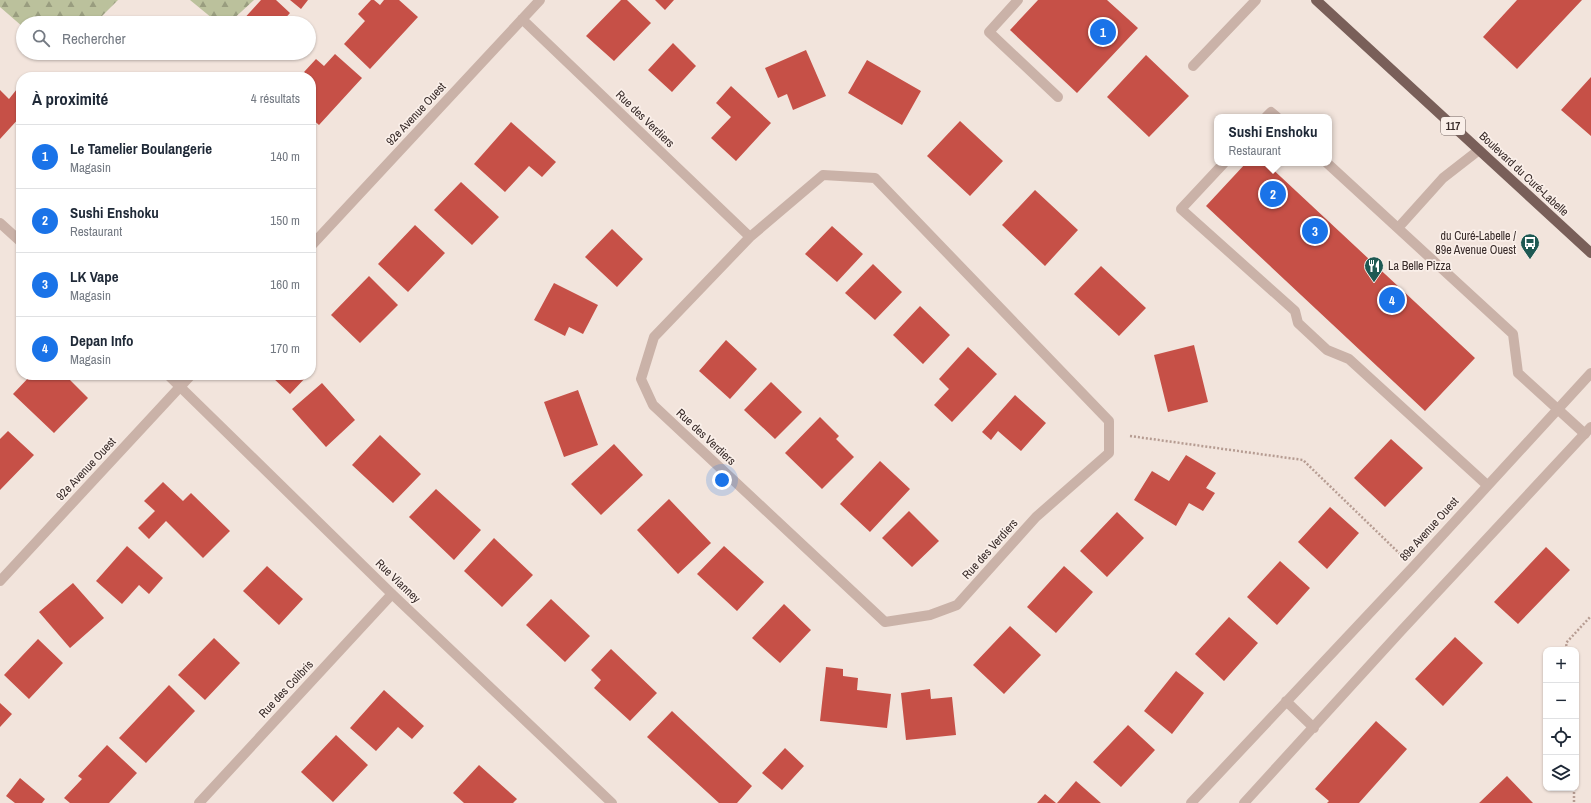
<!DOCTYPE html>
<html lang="fr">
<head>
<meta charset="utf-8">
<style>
	body { margin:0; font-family:"Archivo Narrow",sans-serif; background:#f2f2f3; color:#1f2937 }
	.controls { position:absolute; right:12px; bottom:12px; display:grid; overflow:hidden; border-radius:8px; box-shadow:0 1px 3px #0004 }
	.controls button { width:36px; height:36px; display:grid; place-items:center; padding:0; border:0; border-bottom:1px solid #e0e1e3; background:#fff; color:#1f2937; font:20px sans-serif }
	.you { position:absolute; left:722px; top:480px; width:14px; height:14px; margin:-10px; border:3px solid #fff; border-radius:50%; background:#1a73e8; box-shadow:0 0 0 6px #1a73e833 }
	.badge { display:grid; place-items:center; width:26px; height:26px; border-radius:50%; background:#1a73e8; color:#fff; font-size:13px; font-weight:700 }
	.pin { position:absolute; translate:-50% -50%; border:2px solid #fff; box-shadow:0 1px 4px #0006 }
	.popup { position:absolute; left:1214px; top:114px; width:118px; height:52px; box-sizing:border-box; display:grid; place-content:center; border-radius:8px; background:#fff; filter:drop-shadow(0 1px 3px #0005); font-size:13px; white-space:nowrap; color:#747a83 }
	.popup b { font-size:15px; color:#1f2937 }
	.popup::after { content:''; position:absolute; left:50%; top:100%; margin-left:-8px; border:8px solid transparent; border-top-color:#fff }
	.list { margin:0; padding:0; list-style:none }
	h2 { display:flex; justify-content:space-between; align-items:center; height:52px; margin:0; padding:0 16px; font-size:17px }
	h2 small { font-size:13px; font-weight:400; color:#747a83 }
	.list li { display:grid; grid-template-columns:26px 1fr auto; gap:12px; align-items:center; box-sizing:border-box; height:64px; padding:0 16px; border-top:1px solid #e0e1e3 }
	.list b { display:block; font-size:15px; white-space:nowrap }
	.list p { margin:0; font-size:13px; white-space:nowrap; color:#747a83 }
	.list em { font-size:13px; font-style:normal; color:#747a83 }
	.icon { flex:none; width:22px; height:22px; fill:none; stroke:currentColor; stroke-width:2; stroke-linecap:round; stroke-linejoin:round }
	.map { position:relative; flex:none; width:1591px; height:803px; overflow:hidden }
	.search { position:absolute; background:#fff; box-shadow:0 1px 3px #0004; left:16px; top:16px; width:300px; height:44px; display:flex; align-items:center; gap:10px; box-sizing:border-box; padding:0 14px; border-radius:22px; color:#747a83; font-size:15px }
	.panel { position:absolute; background:#fff; box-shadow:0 1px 3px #0004; left:16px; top:72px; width:300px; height:308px; border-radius:16px }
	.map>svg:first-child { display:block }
	.forest { fill:url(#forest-firs) }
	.building { fill:#c65047 }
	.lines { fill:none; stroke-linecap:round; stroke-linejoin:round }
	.path { stroke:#b69c92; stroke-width:2.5; stroke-dasharray:2 2; stroke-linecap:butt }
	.service { stroke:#cab2a8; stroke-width:10 }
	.minor { stroke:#cab2a8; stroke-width:10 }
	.primary { stroke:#795f59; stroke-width:10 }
	.labels { text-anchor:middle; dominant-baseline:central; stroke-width:3.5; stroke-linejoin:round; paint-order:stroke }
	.shield { fill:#faefe9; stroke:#726562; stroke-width:1 }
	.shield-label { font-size:11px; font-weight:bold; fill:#372a28 }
	.street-label { font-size:12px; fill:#372a28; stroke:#faefe9 }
	.poi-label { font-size:12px; fill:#372a28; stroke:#faefe9; text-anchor:end }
</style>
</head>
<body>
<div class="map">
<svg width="1591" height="803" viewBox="0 0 1591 803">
	<defs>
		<pattern id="forest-firs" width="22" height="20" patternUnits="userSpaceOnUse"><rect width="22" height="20" fill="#bbc19c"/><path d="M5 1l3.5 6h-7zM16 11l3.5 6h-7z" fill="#999d7f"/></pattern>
	</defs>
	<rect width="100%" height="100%" fill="#f2e4dc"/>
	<path class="forest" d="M0 0H118L95 23H23V27L0 7Z
		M190 0H254L229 23H218Z"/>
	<path class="building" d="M261 0H276L290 13 281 23H242L241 22Z
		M290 0H308L301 9Z
		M371 0H374L380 5 384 0H399L418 17 370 69 344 44 365 21 358 14Z
		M621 0H627L651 23 614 61 586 36Z
		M655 0H674L665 10Z
		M1038 0H1107L1138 28 1077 93 1010 30Z
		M1517 0H1582L1517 69 1483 37Z
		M673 43 696 66 672 92 648 70Z
		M806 50 826 96 793 110 787 94 778 98 765 68Z
		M335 54 362 78 319 125 311 118V77L304 72 316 59 324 66Z
		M1146 55 1189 96 1149 137 1107 97Z
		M867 60 921 91 902 125 848 93Z
		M1591 77V136L1561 110Z
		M731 86 771 123 736 161 711 138 731 117 716 103Z
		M17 89 21 93V116L0 139V90L9 99Z
		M960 121 1003 161 970 196 927 156Z
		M511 122 556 162 542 177 529 166 505 192 474 164Z
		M1246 163H1266L1475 358 1425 411 1206 206Z
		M461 182 499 217 472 245 434 210Z
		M1035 190 1078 230 1045 266 1002 225Z
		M415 225 445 253 408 292 378 264Z
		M832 226 863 254 837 282 805 254Z
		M612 229 643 259 617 287 585 257Z
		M873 264 902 292 875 320 845 293Z
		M1101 266 1146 308 1119 336 1074 294Z
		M369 276 398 305 360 343 331 315Z
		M554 283 598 305 583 334 569 327 565 336 534 320Z
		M920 306 950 335 923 364 893 335Z
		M726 340 757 369 730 399 699 371Z
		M1194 345 1208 402 1168 412 1154 355Z
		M968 347 997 374 952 422 934 405 949 389 939 379Z
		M31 375H65L88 398 54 433 13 394Z
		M274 375H308L290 394 272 377Z
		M771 382 802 412 775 439 744 410Z
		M322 383 355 420 326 447 292 409Z
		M578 390 598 445 564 457 544 402Z
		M1015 395 1046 423 1021 451 998 431 991 440 982 432Z
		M820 417 839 436 836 439 854 457 822 489 785 453Z
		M8 431 34 455 0 490V439Z
		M380 435 421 474 393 503 352 465Z
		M1391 439 1423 468 1385 507 1354 478Z
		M614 444 643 475 601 515 571 484Z
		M1186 455 1216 473 1206 488 1215 493 1203 511 1189 503 1176 526 1134 500 1152 471 1169 481Z
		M880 461 910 489 870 532 840 504Z
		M163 482 183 501 191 493 230 531 203 558 166 521 149 539 138 528 155 511 144 501Z
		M436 489 481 530 454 560 409 517Z
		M669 499 711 543 678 574 637 530Z
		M1330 507 1359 533 1327 569 1298 542Z
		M909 511 939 541 912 567 882 538Z
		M1117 512 1144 538 1107 577 1080 551Z
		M494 538 533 575 502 607 464 571Z
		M127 546 163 578 149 594 139 585 122 604 96 581Z
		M724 546 764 582 737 611 697 574Z
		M1546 547 1570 570 1518 624 1494 602Z
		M1280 561 1310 588 1277 625 1247 597Z
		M267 566 303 599 279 625 243 591Z
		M1064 566 1093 592 1056 633 1027 607Z
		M73 583 104 618 70 648 39 612Z
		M551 599 590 636 565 662 526 625Z
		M784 604 811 630 780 663 752 638Z
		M1229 617 1258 643 1224 681 1195 654Z
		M1010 626 1041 655 1004 694 973 665Z
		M1455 637 1483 663 1443 706 1415 679Z
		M214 638 240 663 205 700 178 675Z
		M38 639 63 663 29 699 4 675Z
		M611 649 657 693 630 721 594 688 601 680 591 670Z
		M826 667 843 669V676L858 678 857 690 891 694 887 728 820 721Z
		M1176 671 1204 693 1172 734 1144 711Z
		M169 685 195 711 146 763 119 738Z
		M930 689 931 699 952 697 956 735 906 740 901 693Z
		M384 690 424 726 412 739 398 727 376 751 350 728Z
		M0 703 12 714 0 727Z
		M672 711 752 786 737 803H719L647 737Z
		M1376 721 1407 749 1359 803H1327L1329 801 1315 789Z
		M1128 725 1155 750 1121 787 1093 762Z
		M336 735 368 765 333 802 301 772Z
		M107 745 137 773 109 803H70L64 798 82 779 78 776Z
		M785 748 804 766 782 790 762 773Z
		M479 765 517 799 513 803H464L453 793Z
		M1507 776 1533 803H1479Z
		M20 778 45 799 42 803H15L6 796Z
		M1076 781 1101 803H1057Z
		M1045 794 1056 803H1037Z"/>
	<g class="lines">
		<path class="path" d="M1130 436 1303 460 1400 554
			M1567 650 1566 643 1591 616
			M1574 788V803"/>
		<path class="service" d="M1018 0 989 32 1058 97
			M1193 66 1256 0
			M1266 117 1271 112 1277 117
			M1224 163 1181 209 1295 311 1298 323 1327 350 1349 359 1487 485
			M1327 163 1513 334 1518 373 1585 434
			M1398 228 1443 178 1479 150"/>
		<path class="minor" d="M522 19 750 237
			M823 175 875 178 1109 421V453L1036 517 957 605 930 615 885 622 653 405 641 379 654 337 750 237Z
			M0 223 21 242
			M311 246 540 0
			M168 375 392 594 612 803
			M0 581 191 375
			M1286 701 1314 728
			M199 803 392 594
			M1191 803 1414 566 1591 373
			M1244 803 1401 631 1591 427"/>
		<path class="primary" d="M1316 0 1591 253"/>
	</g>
	<defs>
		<symbol id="bus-pin" viewBox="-11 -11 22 30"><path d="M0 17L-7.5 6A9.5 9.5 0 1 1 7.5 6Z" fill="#1e5953" stroke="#faefe9"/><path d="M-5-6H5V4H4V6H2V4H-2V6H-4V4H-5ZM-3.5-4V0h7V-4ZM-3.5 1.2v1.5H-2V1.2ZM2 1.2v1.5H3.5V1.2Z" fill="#fff"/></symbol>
		<symbol id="restaurant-pin" viewBox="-11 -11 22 30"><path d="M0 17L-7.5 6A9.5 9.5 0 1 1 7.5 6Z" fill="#1e5953" stroke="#faefe9"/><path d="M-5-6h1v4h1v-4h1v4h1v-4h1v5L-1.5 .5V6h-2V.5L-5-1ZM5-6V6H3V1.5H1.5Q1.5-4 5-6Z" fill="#fff"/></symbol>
	</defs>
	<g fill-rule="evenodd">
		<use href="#bus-pin" x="1519" y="232" width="22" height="30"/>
		<use href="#restaurant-pin" x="1363" y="255" width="22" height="30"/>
	</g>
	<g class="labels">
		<rect class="shield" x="1441" y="117" width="24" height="18" rx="3"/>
		<g class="shield-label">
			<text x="1453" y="126">117</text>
		</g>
		<g class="street-label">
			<text transform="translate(416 114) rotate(-47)">92e Avenue Ouest</text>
			<text transform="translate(645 119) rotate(44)">Rue des Verdiers</text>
			<text transform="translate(1524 174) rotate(43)">Boulevard du Curé-Labelle</text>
			<text transform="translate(706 437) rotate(43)">Rue des Verdiers</text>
			<text transform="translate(86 469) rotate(-47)">92e Avenue Ouest</text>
			<text transform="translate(1429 529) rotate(-48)">89e Avenue Ouest</text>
			<text transform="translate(990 549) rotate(-48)">Rue des Verdiers</text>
			<text transform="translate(398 581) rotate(44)">Rue Vianney</text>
			<text transform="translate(286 689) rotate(-47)">Rue des Colibris</text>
		</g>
		<g class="poi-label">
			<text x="1516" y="236">du Curé-Labelle /<tspan x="1516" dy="14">89e Avenue Ouest</tspan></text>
			<text x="1388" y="266" text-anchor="start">La Belle Pizza</text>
		</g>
	</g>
</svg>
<div class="controls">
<button>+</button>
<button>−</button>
<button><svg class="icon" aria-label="locate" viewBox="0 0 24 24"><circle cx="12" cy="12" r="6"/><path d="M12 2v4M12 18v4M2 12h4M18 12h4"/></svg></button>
<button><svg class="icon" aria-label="layers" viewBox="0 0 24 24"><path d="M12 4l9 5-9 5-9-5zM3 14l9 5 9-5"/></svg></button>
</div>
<div class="you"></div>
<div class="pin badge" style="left:1103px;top:32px">1</div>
<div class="pin badge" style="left:1273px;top:194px">2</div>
<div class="popup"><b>Sushi Enshoku</b>Restaurant</div>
<div class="pin badge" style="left:1315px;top:231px">3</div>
<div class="pin badge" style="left:1392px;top:300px">4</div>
<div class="search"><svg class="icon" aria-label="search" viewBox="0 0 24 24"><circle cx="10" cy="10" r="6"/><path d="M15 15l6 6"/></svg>Rechercher</div>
<section class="panel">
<h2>À proximité<small>4 résultats</small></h2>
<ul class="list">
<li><span class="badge">1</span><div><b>Le Tamelier Boulangerie</b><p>Magasin</p></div><em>140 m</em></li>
<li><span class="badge">2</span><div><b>Sushi Enshoku</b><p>Restaurant</p></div><em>150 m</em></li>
<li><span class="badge">3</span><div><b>LK Vape</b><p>Magasin</p></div><em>160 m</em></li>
<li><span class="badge">4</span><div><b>Depan Info</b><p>Magasin</p></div><em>170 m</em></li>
</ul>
</section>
</div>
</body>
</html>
